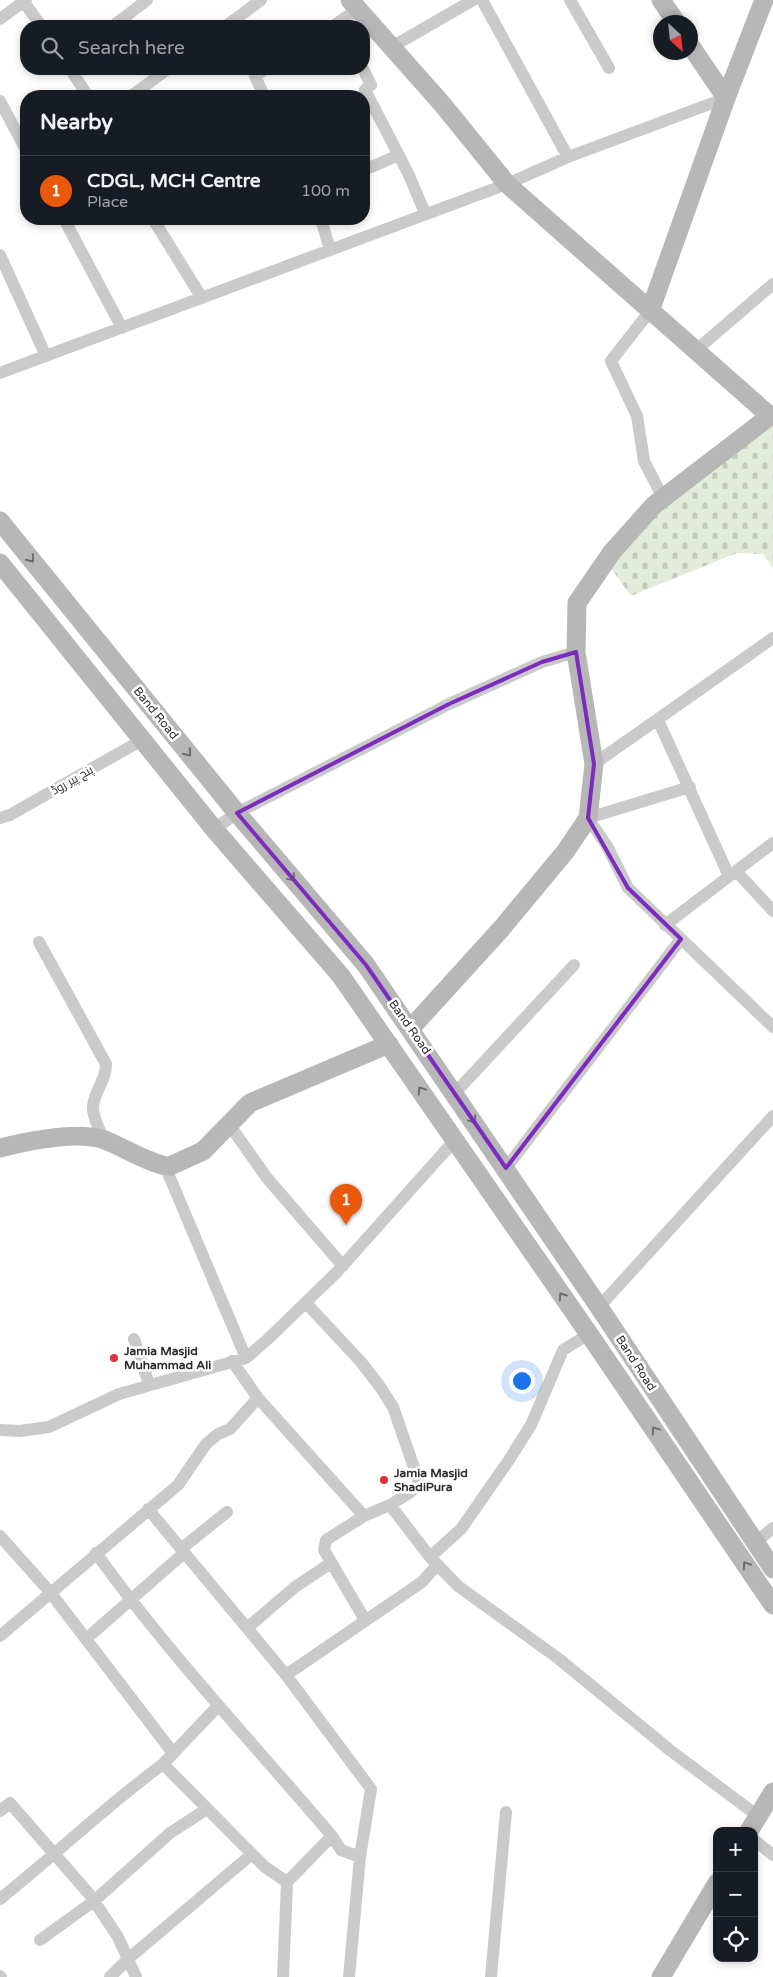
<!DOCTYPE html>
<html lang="en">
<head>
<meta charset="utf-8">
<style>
	body { margin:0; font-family:"Varela Round",Cairo,sans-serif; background:#20242c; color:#f1f3f6 }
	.controls { position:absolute; right:15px; bottom:15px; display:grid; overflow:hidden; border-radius:10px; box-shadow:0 2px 8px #0003 }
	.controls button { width:45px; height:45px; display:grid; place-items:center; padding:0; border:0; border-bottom:1px solid #363941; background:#171b24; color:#f1f3f6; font:25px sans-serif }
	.compass { position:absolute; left:653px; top:15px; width:45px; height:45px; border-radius:50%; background:#171b24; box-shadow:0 2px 8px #0003; rotate:153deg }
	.you { position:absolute; left:521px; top:1380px; width:18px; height:18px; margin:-12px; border:4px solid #fff; border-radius:50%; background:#1a73e8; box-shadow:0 0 0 8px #1a73e833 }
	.badge { display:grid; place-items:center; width:32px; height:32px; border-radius:50%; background:#ea580c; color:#fff; font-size:16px; font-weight:700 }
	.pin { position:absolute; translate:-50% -41px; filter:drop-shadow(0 1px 2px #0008) }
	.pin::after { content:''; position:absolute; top:26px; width:18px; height:15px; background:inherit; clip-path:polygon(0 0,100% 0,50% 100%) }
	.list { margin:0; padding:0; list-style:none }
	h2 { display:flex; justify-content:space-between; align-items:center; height:65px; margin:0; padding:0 20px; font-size:21px }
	h2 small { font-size:16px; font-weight:400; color:#9ea1a6 }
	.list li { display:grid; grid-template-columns:32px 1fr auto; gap:15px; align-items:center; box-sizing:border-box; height:70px; padding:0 20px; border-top:1px solid #363941 }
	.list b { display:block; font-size:19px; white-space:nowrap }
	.list p { margin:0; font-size:16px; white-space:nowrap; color:#9ea1a6 }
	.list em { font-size:16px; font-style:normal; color:#9ea1a6 }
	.icon { flex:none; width:28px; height:28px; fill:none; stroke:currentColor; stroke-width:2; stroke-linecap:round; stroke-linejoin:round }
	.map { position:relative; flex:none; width:773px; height:1977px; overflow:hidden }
	.search { position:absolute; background:#171b24; box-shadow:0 2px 8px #0003; left:20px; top:20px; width:350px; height:55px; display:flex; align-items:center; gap:12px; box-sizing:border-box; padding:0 18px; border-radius:20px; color:#9ea1a6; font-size:19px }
	.panel { position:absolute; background:#171b24; box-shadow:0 2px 8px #0003; left:20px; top:90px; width:350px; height:135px; border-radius:20px }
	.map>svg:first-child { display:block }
	.cemetery { fill:url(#cemetery-stones) }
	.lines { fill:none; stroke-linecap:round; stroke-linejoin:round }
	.street { stroke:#cacaca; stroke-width:12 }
	.secondary { stroke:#b7b7b7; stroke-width:19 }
	.oneway { stroke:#6b6b6b }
	.marked { fill:none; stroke:#7b2cbf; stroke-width:4; stroke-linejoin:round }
	.poi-dot { fill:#e2313e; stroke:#fff; stroke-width:2 }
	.labels { text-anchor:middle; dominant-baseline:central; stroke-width:5; stroke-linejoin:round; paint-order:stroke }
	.street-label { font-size:12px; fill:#2d2d2d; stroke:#fff }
	.poi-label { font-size:12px; font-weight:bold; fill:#2d2d2d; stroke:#fff; text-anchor:start }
</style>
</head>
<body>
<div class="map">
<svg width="773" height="1977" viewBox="0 0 773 1977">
	<defs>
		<pattern id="cemetery-stones" width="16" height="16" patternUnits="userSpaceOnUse" patternTransform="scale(1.25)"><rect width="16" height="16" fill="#e3ebdb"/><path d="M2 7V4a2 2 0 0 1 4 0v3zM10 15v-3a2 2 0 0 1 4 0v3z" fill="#c3cabc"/></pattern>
	</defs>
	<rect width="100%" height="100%" fill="#fff"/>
	<path class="cemetery" d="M773 419V568L763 554 737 553 631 596 606 561 654 505Z"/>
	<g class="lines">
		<path class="street" d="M482 0 568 157
			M570 0 609 68
			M24 2 41 26
			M0 19 26 0
			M113 26 147 0
			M226 26 261 0
			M333 26 358 9
			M390 48 473 0
			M70 69 88 96
			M363 69 371 85 365 90 408 173 425 213
			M131 96 168 69
			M264 96 255 76 265 69
			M0 101 26 150
			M364 170 399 155
			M64 219 122 328
			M153 219 202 298
			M321 219 330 250
			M0 255 46 356
			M650 311 611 361 637 416 644 461 663 498
			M695 351 773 284
			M0 373 507 184 568 157 726 98
			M658 720 729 876
			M594 764 773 638
			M690 787 588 818 607 846 628 888 773 1027
			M0 818 10 815 142 740
			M214 829 237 813 449 704 542 662 576 652
			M736 871 773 911
			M665 925 773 843
			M39 942 106 1064C107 1078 94 1092 93 1106 92 1117 100 1130 104 1140
			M455 1093 574 965
			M228 1123 267 1178 343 1266
			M165 1166 246 1358
			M506 1168 681 939
			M306 1303 361 1362 381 1388 393 1407 419 1482 411 1492 390 1505
			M599 1307 773 1116
			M134 1339 149 1384
			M258 1398 364 1516 390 1505 430 1557 461 1529 509 1460 531 1425 563 1350 589 1334
			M0 1430 20 1431 49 1427 119 1394 246 1358 268 1339 336 1273 455 1140
			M148 1509 286 1675 422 1582 437 1565
			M364 1516 326 1540 324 1550 365 1620
			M0 1536 50 1592 173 1753
			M756 1542 773 1528
			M181 1549 227 1512
			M96 1553C168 1653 252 1742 332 1836L341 1850 360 1857
			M430 1557 458 1586 559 1659 671 1751 758 1816
			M247 1628 295 1587 331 1563
			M0 1636 178 1485 206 1444 218 1434 230 1429 258 1398 232 1361
			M86 1639 184 1553
			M286 1675 371 1789 360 1857 349 1977
			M218 1706 163 1764 265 1867 287 1882
			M0 1811 10 1803 90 1895 118 1937 136 1977
			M754 1840 773 1855
			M0 1899C55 1855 106 1806 163 1764
			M40 1940 94 1901 170 1833 207 1809
			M0 1976 1 1977
			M110 1977 128 1959 252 1854
			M283 1977 287 1882 332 1836
			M491 1977 506 1812"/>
		<path class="secondary" d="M350 0 443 105 507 184 770 416 654 505 612 552 577 603 576 652 594 764 588 818 565 852 501 929 411 1028
			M661 0 676 22
			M690 45 726 98
			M650 311 726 98 764 0
			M0 521 237 813 366 965 599 1307 773 1569
			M0 563 214 829 341 976 589 1334 773 1605
			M0 1148C28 1141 74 1131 102 1139 120 1145 153 1166 170 1166L203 1151 250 1103 389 1044
			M749 1831 773 1792
			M661 1977 717 1883"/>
	</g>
	<defs><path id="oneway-chevron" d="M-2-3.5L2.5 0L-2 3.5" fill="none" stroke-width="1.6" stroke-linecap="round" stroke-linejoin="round" transform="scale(1.25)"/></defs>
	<g class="oneway">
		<use href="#oneway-chevron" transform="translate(31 559) rotate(51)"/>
		<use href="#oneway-chevron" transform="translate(188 753) rotate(51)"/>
		<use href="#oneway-chevron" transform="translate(292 878) rotate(50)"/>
		<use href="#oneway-chevron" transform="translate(421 1090) rotate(-124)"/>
		<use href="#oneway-chevron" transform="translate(473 1120) rotate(56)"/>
		<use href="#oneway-chevron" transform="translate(562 1296) rotate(-125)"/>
		<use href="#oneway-chevron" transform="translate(655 1430) rotate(-124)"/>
		<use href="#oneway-chevron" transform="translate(746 1565) rotate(-124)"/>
	</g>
	<path class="marked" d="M576 652 594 764 588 818 628 888 681 939 506 1168 366 965 237 813 449 704 542 662Z"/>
	<g class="poi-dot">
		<circle cx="114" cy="1358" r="5"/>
		<circle cx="384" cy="1480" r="5"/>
	</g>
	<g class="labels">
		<g class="street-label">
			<text transform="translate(156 713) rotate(51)">Band Road</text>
			<text transform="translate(72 780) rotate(-30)">پنج پیر روڈ</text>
			<text transform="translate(410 1027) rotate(55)">Band Road</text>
			<text transform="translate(636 1363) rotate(57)">Band Road</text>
		</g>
		<g class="poi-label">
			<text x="124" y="1351">Jamia Masjid<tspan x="124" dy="14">Muhammad Ali</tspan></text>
			<text x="394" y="1473">Jamia Masjid<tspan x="394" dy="14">ShadiPura</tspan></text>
		</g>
	</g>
</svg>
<div class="controls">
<button>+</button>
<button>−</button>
<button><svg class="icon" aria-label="locate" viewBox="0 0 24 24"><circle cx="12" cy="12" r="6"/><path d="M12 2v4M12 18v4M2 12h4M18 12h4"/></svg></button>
</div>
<svg class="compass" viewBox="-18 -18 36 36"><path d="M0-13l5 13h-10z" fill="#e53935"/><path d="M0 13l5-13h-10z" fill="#9ea1a6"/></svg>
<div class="you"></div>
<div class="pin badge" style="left:346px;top:1225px">1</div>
<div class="search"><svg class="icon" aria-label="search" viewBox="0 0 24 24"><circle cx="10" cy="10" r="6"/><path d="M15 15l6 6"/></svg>Search here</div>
<section class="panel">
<h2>Nearby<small></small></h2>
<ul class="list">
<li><span class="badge">1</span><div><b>CDGL, MCH Centre</b><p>Place</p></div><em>100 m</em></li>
</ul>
</section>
</div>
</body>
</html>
